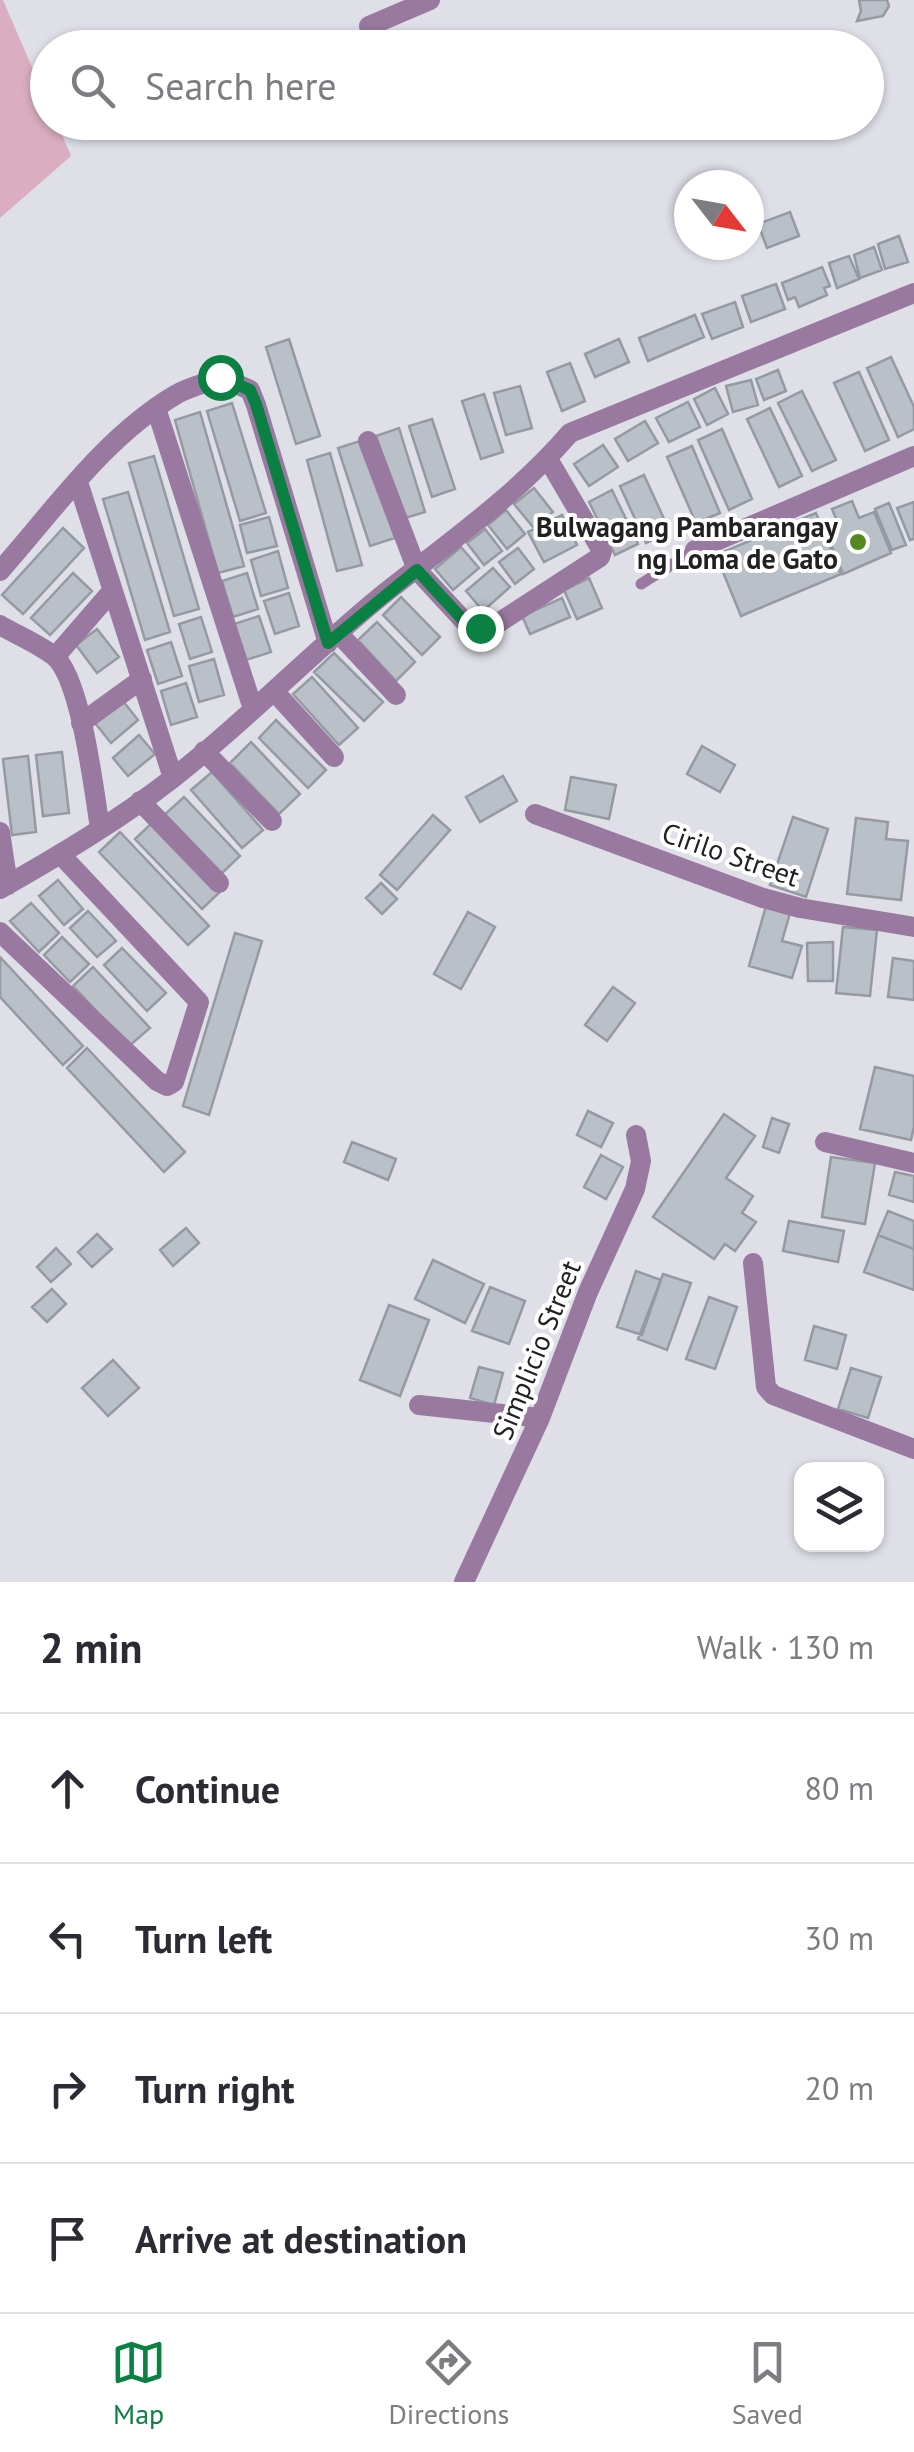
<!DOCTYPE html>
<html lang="en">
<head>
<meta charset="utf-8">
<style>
	body { margin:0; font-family:"PT Sans",sans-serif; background:#f7f7f7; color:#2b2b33 }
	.controls { position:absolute; right:30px; bottom:30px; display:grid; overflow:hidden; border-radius:20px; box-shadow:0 2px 8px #0004 }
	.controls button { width:90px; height:90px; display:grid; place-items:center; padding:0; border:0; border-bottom:2px solid #e1e1e2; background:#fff; color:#2b2b33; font:50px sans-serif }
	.compass { position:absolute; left:674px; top:170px; width:90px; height:90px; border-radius:50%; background:#fff; box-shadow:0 2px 8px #0004; rotate:121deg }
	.stop { position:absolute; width:30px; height:30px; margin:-22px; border:8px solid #0b8043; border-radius:50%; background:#fff }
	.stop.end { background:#0b8043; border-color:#fff; box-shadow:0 2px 10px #0008 }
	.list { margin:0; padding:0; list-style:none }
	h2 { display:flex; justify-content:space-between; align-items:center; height:130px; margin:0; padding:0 40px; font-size:42px }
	h2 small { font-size:32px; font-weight:400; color:#7c7c81 }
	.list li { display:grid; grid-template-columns:65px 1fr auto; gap:30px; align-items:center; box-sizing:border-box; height:150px; padding:0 40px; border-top:2px solid #e1e1e2 }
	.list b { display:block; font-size:38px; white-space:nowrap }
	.list em { font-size:32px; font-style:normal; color:#7c7c81 }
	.icon { flex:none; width:55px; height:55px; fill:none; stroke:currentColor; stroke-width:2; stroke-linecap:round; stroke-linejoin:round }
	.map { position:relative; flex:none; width:914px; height:1582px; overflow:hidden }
	.search { position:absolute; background:#fff; box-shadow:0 2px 8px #0004; left:30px; right:30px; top:30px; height:110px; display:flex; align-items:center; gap:25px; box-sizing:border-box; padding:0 35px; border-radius:55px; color:#7c7c81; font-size:38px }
	.sheet { height:730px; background:#fff }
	nav { display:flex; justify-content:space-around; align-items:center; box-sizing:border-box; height:140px; border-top:2px solid #e1e1e2; background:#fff; font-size:28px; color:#7c7c81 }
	nav a { display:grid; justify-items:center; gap:5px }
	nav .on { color:#0b8043 }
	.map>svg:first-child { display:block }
	.green { fill:#daaec0 }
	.building { fill:#bac0c8; stroke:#959aa2; stroke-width:2.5 }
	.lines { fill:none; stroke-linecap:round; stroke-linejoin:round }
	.lane { stroke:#9979a0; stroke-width:11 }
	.street { stroke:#9979a0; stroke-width:20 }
	.route { stroke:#0b8043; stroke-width:12 }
	.poi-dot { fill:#548920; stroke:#fff; stroke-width:4 }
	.labels { text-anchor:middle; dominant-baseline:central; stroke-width:8; stroke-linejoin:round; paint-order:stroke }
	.poi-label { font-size:28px; font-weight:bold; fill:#212124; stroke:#fff; text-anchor:end }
	.street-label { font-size:28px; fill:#212124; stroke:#fff }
</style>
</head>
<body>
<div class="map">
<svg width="914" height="1582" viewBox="0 0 914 1582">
	<rect width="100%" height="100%" fill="#dfdfe8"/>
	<path class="green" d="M0 0H3L47 102 48 122 57 123 71 156 0 218Z"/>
	<path class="building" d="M859 0H887L889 6 883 16 857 21 861 11Z
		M790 212 799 236 767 248 758 224Z
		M899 236 908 262 885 269 878 244Z
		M874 247 882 270 860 278 854 255Z
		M849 256 859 279 837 288 829 263Z
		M822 267 830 286 824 288 827 295 799 307 795 297 788 300 782 283Z
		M776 284 785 309 751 322 742 296Z
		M735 302 743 327 712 339 702 314Z
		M695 315 704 337 648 361 639 338Z
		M289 339 320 436 296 444 266 347Z
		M619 339 629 362 595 377 585 354Z
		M891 357 914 407V429L898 437 867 368Z
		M570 363 585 401 562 411 547 372Z
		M778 370 786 391 764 400 756 379Z
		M859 372 889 440 865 451 834 383Z
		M751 380 758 405 733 412 726 386Z
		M520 386 532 428 506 435 494 393Z
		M715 388 728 414 707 425 694 399Z
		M802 391 836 460 812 471 778 403Z
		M484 394 503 452 481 459 462 401Z
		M688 402 700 427 669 442 656 418Z
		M232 403 266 513 240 521 207 411Z
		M770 408 802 476 779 487 747 419Z
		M200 412 244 566 218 573 175 420Z
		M432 419 455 489 432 497 409 426Z
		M645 421 658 443 628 461 615 439Z
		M399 428 425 512 402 519 376 436Z
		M722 429 752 499 729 510 698 440Z
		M363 440 395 538 370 546 338 448Z
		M603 445 618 467 589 486 574 464Z
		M692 446 720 513 696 523 667 457Z
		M330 453 362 565 337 571 307 460Z
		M154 456 199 609 174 616 129 463Z
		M644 475 670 532 646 543 620 486Z
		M534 488 553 512 533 527 514 504Z
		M612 490 638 544 615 555 589 502Z
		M128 492 170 632 145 640 103 499Z
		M852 501 859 518 874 512 891 553 843 574 826 532 839 526 832 509Z
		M914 502V539L910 540 897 508Z
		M889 503 906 545 892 550 875 509Z
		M506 510 525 534 507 549 488 525Z
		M816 513 841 574 741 616 716 555Z
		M562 515 577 545 544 562 528 532Z
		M269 517 277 546 247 553 240 525Z
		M63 528 84 548 23 614 2 595Z
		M485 529 502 551 484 565 467 543Z
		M461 547 479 568 453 590 435 569Z
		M518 548 534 569 515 584 499 562Z
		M278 551 288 588 261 596 251 560Z
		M493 568 510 587 483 611 466 591Z
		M73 573 92 591 50 635 31 618Z
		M247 573 258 609 233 617 222 581Z
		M589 578 602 608 577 619 564 590Z
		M289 593 299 626 275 634 264 601Z
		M401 597 440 637 422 655 383 615Z
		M562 598 570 617 530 634 522 616Z
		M259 616 271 652 246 660 234 624Z
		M201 617 212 652 190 659 179 624Z
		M377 622 415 662 396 681 358 640Z
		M97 629 119 657 97 673 76 645Z
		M171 642 182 676 158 684 147 650Z
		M334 653 383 702 364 721 314 672Z
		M214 659 224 695 199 702 189 666Z
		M312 677 358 728 339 745 293 694Z
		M186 683 197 717 171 725 161 691Z
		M123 701 138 720 111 743 95 723Z
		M276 720 326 770 308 788 259 738Z
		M139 735 155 754 128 776 113 758Z
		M251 742 300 794 279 814 230 763Z
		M702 746 735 765 720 792 687 774Z
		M62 752 69 813 43 816 36 755Z
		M28 756 36 832 12 835 3 759Z
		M212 772 263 830 242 848 191 790Z
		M503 776 517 801 480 822 466 797Z
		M571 777 616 785 609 819 565 810Z
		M184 797 240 856 219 876 163 816Z
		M433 815 450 830 397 890 380 875Z
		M793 817 828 829 806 897 770 885Z
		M856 818 888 822 886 839 908 841 901 900 847 894Z
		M154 821 221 891 202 909 135 839Z
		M120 832 209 926 188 945 99 852Z
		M58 880 83 909 64 925 39 896Z
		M381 883 397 899 382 914 366 898Z
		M31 903 59 933 39 952 10 921Z
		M766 906 790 913 782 941 802 946 792 978 749 966Z
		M88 911 116 941 97 957 70 928Z
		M468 912 495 927 461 989 434 974Z
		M843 927 877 930 870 996 836 993Z
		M235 933 262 941 209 1115 183 1106Z
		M62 937 89 964 70 982 44 955Z
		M833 942V981H808L807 943Z
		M122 948 166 993 147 1011 104 965Z
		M0 957 83 1046 63 1065 0 997Z
		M893 958 914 961V1000L888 997Z
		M93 967 150 1028 129 1046 73 986Z
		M613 987 635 1003 607 1041 585 1025Z
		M87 1048 185 1152 164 1172 67 1068Z
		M875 1067 914 1076V1126L911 1140 860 1129Z
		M588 1111 613 1123 601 1147 577 1135Z
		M724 1114 755 1136 726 1178 753 1196 742 1213 756 1222 735 1251 725 1244 714 1259 653 1217Z
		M772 1118 789 1124 779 1153 763 1147Z
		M352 1142 396 1159 388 1180 344 1162Z
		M601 1155 623 1167 606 1199 584 1187Z
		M831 1157 875 1163 865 1224 822 1217Z
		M895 1172 914 1176V1202L889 1195Z
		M888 1211 914 1221V1249L878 1235Z
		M789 1221 844 1231 838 1262 783 1251Z
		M186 1228 199 1243 173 1266 160 1250Z
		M97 1234 112 1249 92 1267 78 1252Z
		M878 1235 914 1249V1290L864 1272Z
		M56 1248 71 1264 51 1282 37 1267Z
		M433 1260 484 1284 465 1323 415 1299Z
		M636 1271 661 1280 642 1335 617 1327Z
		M663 1274 691 1283 667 1350 638 1339Z
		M490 1287 525 1301 509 1344 472 1331Z
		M52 1289 66 1304 47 1322 32 1307Z
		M709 1297 737 1307 715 1369 686 1359Z
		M389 1305 429 1320 400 1396 360 1380Z
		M814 1326 846 1335 837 1369 805 1360Z
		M113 1360 139 1388 108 1416 82 1388Z
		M479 1367 503 1373 494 1405 470 1398Z
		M851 1368 881 1377 868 1418 838 1409Z"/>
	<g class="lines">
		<path class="lane" d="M641 584 695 550"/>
		<path class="street" d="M369 26 430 0
			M156 408 253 709
			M368 441 417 570 465 622 489 629 600 557 602 551 548 459
			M78 482 173 778
			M695 550 914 456
			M0 571C54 510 105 436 177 394 190 387 206 383 221 377L250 390 256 405 328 643
			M0 625C17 635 38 644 54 656 81 678 94 791 100 828
			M339 634 396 695
			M55 657 112 591
			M274 691 334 757
			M81 723 142 679
			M204 751 272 821
			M140 801 219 883
			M535 814 763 898 800 908 914 927
			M0 832 8 885
			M0 889C60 855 119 820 173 778 245 722 309 655 380 597 445 545 515 497 570 433L914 293
			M0 932 157 1081 167 1086 174 1082 199 1002 62 856
			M825 1142 914 1163
			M753 1263 766 1387 773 1395 914 1449
			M419 1405 540 1418
			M464 1582 540 1418 588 1292 635 1189 641 1161 636 1135"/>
	</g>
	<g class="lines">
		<path class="route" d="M220 377 250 390 256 404 328 643 417 570 465 622 480 628"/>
	</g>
	<circle class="poi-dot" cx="858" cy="542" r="10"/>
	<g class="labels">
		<g class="poi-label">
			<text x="838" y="526">Bulwagang Pambarangay<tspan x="838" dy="32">ng Loma de Gato</tspan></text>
		</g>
		<g class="street-label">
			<text transform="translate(731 854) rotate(19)">Cirilo Street</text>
			<text transform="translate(536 1350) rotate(-68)">Simplicio Street</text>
		</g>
	</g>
</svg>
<div class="controls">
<button><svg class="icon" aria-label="layers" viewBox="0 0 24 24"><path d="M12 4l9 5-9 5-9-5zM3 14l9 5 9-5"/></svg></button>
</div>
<svg class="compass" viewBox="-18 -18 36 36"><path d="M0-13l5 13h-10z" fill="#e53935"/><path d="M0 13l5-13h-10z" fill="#7c7c81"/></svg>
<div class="stop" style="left:220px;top:377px"></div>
<div class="stop end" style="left:480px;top:628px"></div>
<div class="search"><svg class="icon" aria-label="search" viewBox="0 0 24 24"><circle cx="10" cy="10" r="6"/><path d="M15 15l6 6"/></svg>Search here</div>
</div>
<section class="sheet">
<h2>2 min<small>Walk · 130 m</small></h2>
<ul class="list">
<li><svg class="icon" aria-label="ahead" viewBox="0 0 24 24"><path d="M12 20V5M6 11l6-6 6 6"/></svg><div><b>Continue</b></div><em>80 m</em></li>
<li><svg class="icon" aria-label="left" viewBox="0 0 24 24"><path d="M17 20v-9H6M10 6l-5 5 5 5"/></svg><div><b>Turn left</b></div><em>30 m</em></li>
<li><svg class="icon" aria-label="right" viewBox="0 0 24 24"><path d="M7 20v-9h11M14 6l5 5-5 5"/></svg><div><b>Turn right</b></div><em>20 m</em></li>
<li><svg class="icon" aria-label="arrive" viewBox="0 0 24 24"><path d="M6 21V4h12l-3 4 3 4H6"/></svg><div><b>Arrive at destination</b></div></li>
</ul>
</section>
<nav>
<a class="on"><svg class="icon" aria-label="map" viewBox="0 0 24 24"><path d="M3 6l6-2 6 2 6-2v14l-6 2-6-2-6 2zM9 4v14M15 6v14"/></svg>Map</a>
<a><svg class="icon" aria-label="directions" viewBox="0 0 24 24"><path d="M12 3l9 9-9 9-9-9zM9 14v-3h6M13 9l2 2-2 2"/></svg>Directions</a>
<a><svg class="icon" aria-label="saved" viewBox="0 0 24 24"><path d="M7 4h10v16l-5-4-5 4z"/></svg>Saved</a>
</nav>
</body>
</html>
